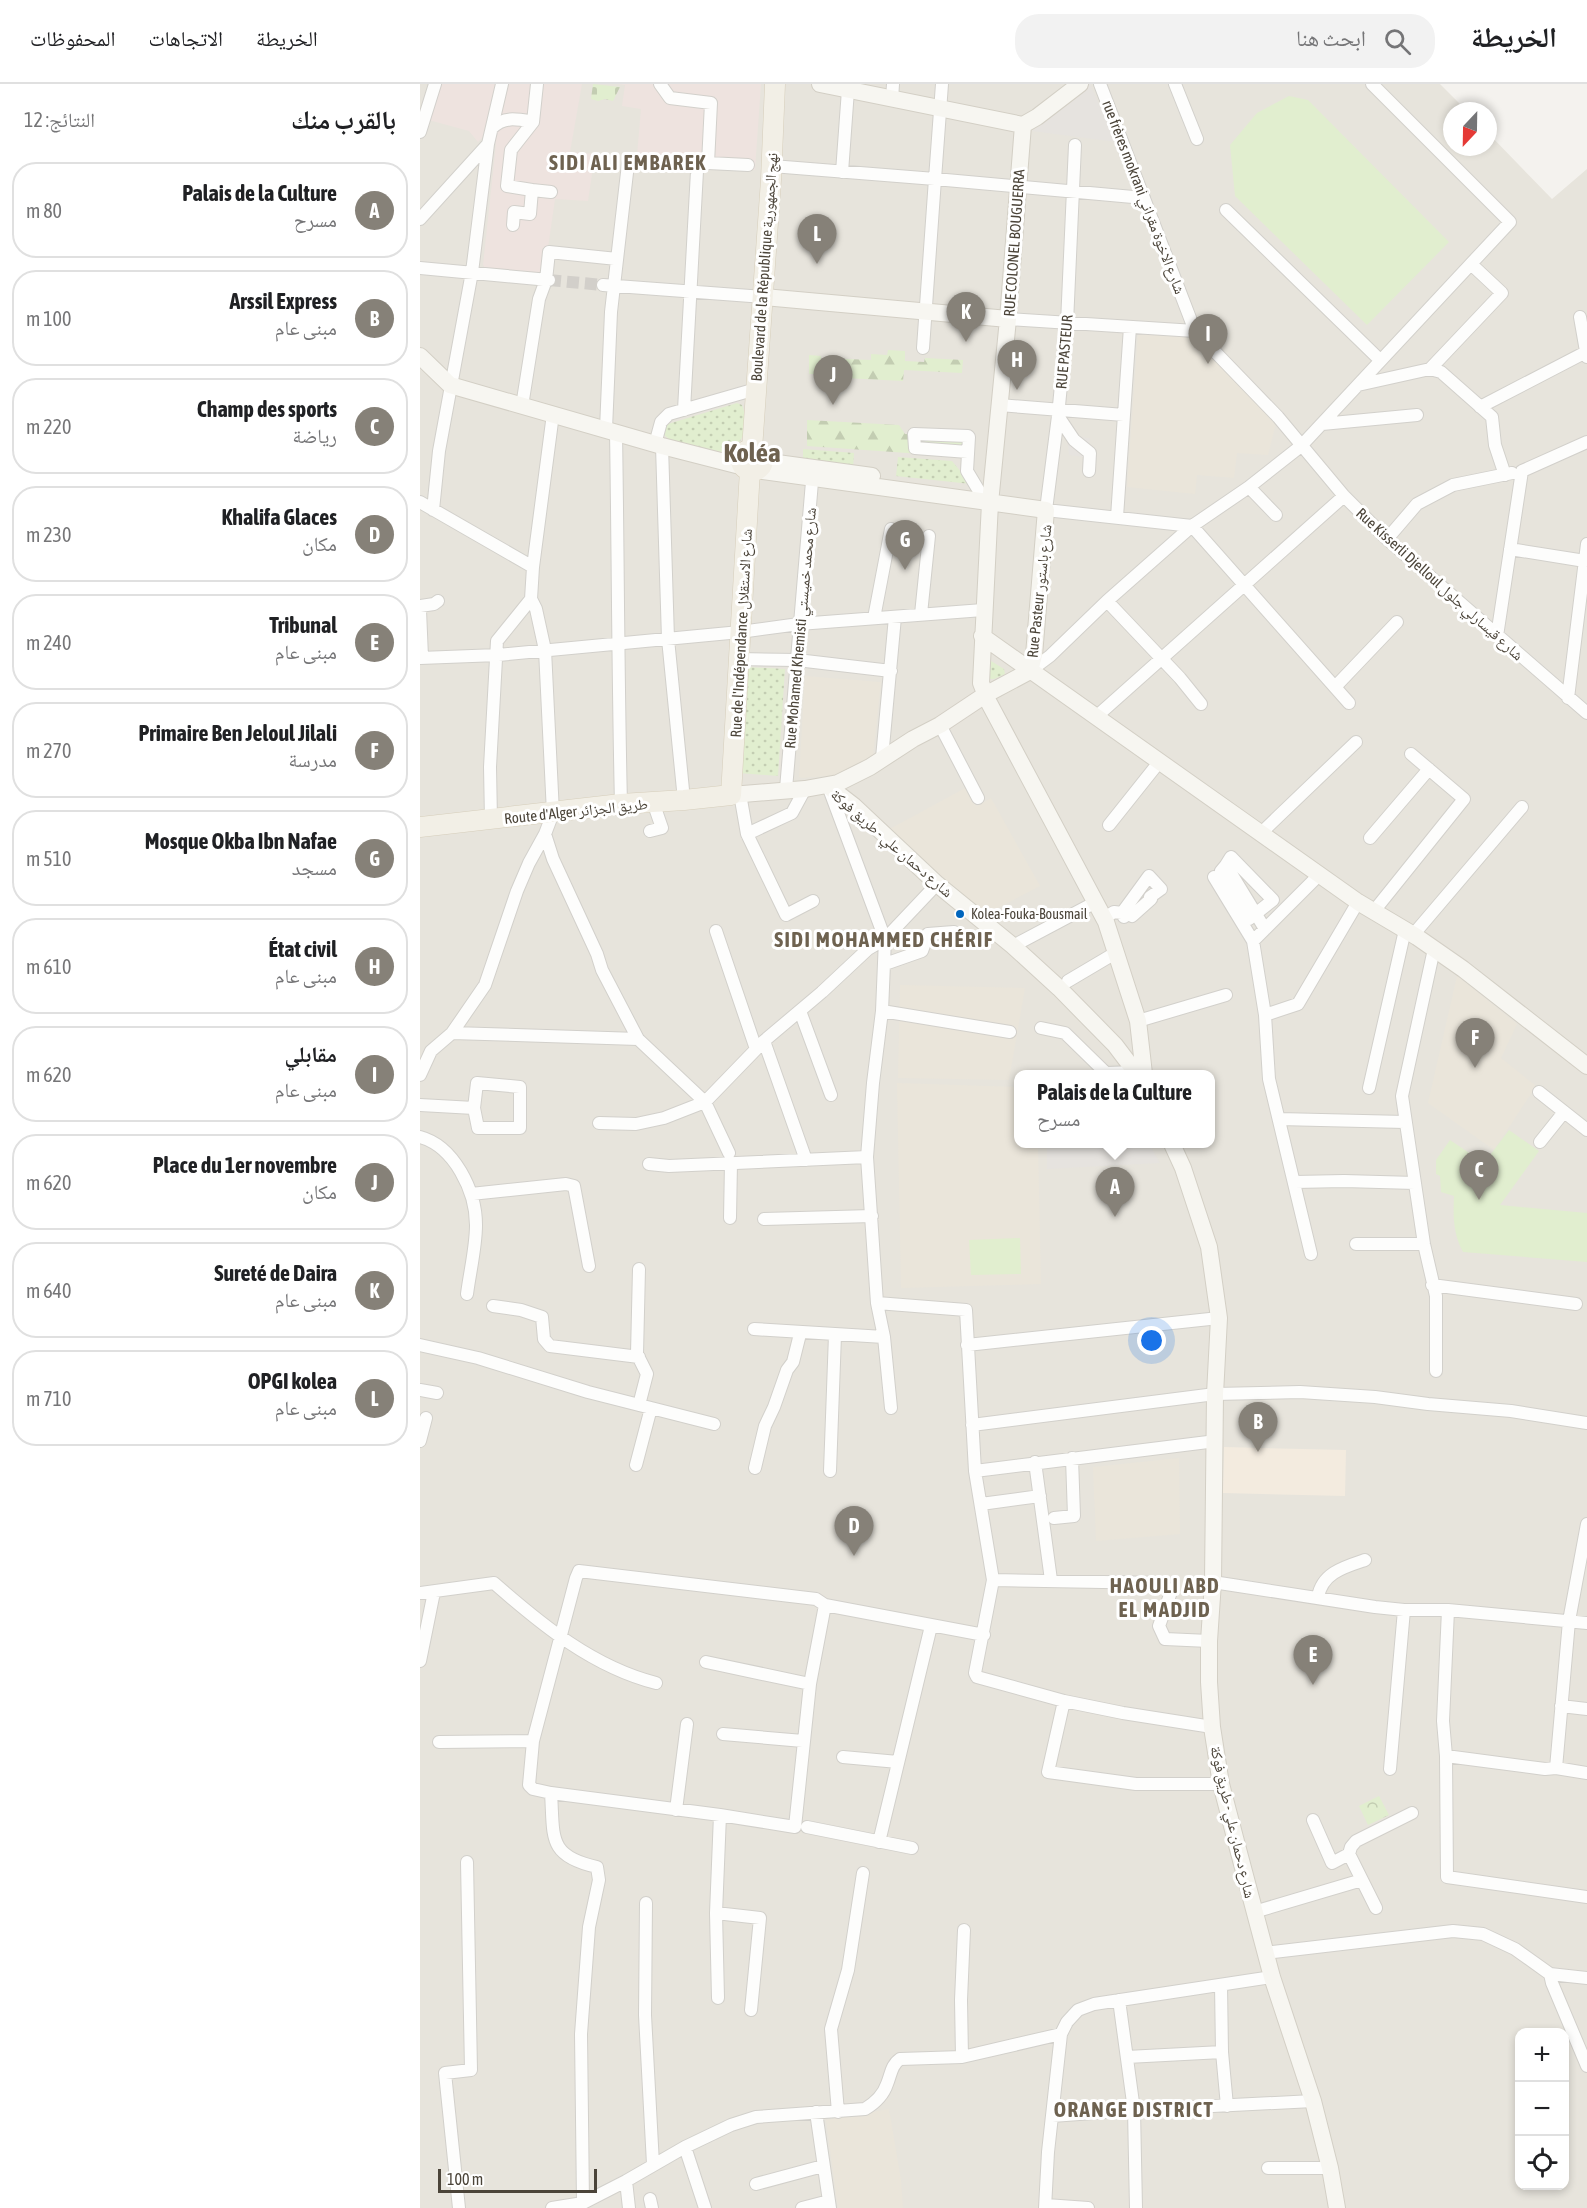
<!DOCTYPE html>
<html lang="ar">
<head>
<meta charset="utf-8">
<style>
	body { margin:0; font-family:"Asap Condensed","Noto Naskh Arabic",sans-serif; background:#f2f2f2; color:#202124; direction:rtl }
	.controls { position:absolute; right:18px; bottom:18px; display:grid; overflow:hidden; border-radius:12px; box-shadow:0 3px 9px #0003 }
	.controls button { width:54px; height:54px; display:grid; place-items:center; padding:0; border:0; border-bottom:2px solid #e0e0e0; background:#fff; color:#202124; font:30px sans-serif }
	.compass { position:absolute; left:1023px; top:18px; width:54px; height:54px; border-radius:50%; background:#fff; box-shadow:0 3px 9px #0003; rotate:202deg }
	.scale { position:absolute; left:18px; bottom:15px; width:159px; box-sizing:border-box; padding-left:6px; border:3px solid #4b4439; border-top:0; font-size:16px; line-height:21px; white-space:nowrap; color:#4b4439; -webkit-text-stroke:4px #fff; paint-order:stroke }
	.you { position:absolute; left:732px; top:1257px; width:21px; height:21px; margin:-15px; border:4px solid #fff; border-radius:50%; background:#1a73e8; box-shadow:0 0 0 9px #1a73e833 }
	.badge { display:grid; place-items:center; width:39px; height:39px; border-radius:50%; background:#868178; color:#fff; font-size:20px; font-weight:700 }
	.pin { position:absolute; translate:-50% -50px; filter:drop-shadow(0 2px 3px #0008) }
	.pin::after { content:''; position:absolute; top:32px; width:21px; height:18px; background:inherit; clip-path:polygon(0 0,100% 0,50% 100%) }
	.popup { position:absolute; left:594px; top:986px; width:201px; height:78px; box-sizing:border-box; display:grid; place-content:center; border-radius:12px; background:#fff; filter:drop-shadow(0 2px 4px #0005); font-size:20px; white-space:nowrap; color:#757577 }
	.popup b { font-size:22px; color:#202124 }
	.popup::after { content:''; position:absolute; left:50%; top:100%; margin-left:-12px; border:12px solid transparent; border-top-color:#fff }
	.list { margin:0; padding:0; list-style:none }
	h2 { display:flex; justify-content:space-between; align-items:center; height:78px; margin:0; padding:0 24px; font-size:26px }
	h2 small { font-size:20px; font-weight:400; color:#757577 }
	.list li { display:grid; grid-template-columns:39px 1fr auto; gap:18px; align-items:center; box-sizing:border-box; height:96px; margin:0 12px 12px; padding:0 12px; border:2px solid #e0e0e0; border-radius:24px }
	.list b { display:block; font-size:22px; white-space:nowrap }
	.list p { margin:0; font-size:20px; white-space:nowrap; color:#757577 }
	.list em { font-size:20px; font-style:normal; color:#757577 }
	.icon { flex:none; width:33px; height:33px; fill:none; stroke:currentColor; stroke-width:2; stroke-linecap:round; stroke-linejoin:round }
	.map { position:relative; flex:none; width:1167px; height:2124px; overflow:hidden; direction:ltr }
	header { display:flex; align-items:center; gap:36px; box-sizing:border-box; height:84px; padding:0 30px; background:#fff; border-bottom:2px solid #e0e0e0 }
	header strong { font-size:28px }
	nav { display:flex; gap:33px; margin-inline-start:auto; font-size:21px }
	.search { width:420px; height:54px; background:#f2f2f2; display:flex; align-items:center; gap:15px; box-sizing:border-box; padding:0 21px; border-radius:24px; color:#757577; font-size:22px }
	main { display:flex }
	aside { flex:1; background:#fff }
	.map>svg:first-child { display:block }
	.residential { fill:#e7e4dc; fill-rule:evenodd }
	.commercial { fill:#f3ebdf }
	.education { fill:#eae5da }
	.medical { fill:#eee3df }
	.grass { fill:#e1eecf }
	.forest { fill:url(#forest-firs) }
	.cemetery { fill:url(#cemetery-stones) }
	.park { fill:url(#park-crowns) }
	.garden { fill:url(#garden-dots) }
	.parking { fill:#e6e3df }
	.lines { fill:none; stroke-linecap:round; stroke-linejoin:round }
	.street-tunnel { stroke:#d2cfca; stroke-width:12; stroke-dasharray:12 6; stroke-linecap:butt }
	.street-casing { stroke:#d2d0cb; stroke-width:14 }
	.secondary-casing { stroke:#d3cfc5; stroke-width:18 }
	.primary-casing { stroke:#d6cebb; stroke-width:21 }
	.street { stroke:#fdfdfc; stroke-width:12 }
	.secondary { stroke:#f7f6f1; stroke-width:16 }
	.primary { stroke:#f2efe6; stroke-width:20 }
	.bus-dot { fill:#0065bd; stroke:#fff; stroke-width:2 }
	.labels { text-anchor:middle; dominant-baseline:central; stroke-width:6; stroke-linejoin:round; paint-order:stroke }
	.bus-label { font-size:14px; fill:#4b4439; stroke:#fff; text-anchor:start }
	.street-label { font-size:15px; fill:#4b4439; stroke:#fff }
	.district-label { font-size:21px; font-weight:bold; letter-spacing:1.5px; fill:#6e6250; stroke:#fff }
	.town-label { font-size:27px; font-weight:bold; fill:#6e6250; stroke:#fff }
</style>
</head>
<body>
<header>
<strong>الخريطة</strong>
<div class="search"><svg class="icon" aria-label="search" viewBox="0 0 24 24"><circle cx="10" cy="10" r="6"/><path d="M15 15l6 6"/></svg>ابحث هنا</div>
<nav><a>الخريطة</a><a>الاتجاهات</a><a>المحفوظات</a></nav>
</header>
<main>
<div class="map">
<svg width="1167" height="2124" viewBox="0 0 1167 2124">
	<defs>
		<pattern id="forest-firs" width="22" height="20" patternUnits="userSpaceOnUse" patternTransform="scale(1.5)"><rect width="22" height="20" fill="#e1eecf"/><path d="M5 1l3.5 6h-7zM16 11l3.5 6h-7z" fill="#c3cdb2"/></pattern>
		<pattern id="cemetery-stones" width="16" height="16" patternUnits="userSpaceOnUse" patternTransform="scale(1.5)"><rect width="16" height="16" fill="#e1eecf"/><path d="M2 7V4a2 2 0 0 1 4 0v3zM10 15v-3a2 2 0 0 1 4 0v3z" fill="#c3cdb2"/></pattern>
		<pattern id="park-crowns" width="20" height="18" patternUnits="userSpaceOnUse" patternTransform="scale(1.5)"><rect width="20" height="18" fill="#e1eecf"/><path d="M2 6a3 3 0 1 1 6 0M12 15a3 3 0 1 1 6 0" fill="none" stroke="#c3cdb2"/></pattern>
		<pattern id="garden-dots" width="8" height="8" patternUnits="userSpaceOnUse" patternTransform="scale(1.5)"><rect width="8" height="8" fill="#e1eecf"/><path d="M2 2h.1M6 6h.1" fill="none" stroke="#c3cdb2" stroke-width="1.8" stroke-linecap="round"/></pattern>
	</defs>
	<rect width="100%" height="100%" fill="#f4f2ee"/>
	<path class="residential" d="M0 0H1020L1047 27H1032V63H1068V49L1132 115 1167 85V2124H0ZM599 990H791V1060H599ZM1100 1948H1144V2102H1100Z"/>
	<path class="commercial" d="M804 1363 926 1366 925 1412 803 1409Z"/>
	<path class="education" d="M718 250 778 254 857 335 848 371 817 369 814 394 777 391 775 410 707 403Z
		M385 592 461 598 453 672 419 691 382 694 379 693Z
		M547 703 557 722 571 714 620 802 564 831 468 746Z
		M1037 892 1097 940 1081 974 1116 1002 1074 1066 1008 1019Z
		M480 901 605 904 589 996 478 994Z
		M477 999 599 1003V1060H618L621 1200 481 1204Z
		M759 1374 760 1450 676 1457 673 1383Z
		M469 2025 481 2096 483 2124H418L406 2036Z"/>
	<path class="medical" d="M18 0H162L150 68 175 70 168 117 135 115 124 192 67 187 63 181 76 60 66 50 58 58 49 47 5 35Z
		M197 0H341L335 86 285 84 281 77 217 71 221 25 202 22 205 1Z"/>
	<path class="grass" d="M869 12 888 16 1029 158 947 241 815 112 810 61 837 29Z
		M1089 1046 1119 1067 1080 1121 1167 1129V1178L1043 1168C1033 1149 1033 1132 1034 1112L1021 1108 1020 1092 1016 1090V1076L1030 1056 1064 1079Z
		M600 1154 601 1190 551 1191 549 1156Z"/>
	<path class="forest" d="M468 266 485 267V277L504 278 505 274 543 276 542 289 484 286 483 297 404 293 405 274 451 276V270L467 271Z
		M389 271 401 272V290H389Z
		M387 336 479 341 485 350 543 352 545 373 387 362Z"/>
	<path class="cemetery" d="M173 0 200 3 193 17 185 15 178 17 171 15Z"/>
	<path class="park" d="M959 1712 969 1731 948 1741 939 1722Z"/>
	<path class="garden" d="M317 319 322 321C329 339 325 362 305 369L249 355 244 351 245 342 248 340Z
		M383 365 434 369 433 384 383 378Z
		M478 373 532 377 551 400 476 392Z
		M571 577 584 585 585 590 574 595H569Z
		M327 583 365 585 358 692 319 689Z"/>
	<path class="parking" d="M668 0H670L696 58 612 47Z
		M647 352 670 354 669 363 675 364 673 392 662 391 663 373 649 371Z
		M627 1060H729L740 1079 627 1085Z"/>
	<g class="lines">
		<path class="street-tunnel" d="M129 196 183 201"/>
		<defs>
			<path id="street" d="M240 0 250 14 291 19 288 79 328 81
				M680 0 775 247 858 333 924 412 967 455 1167 629
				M755 0 777 55
				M472 15 473 0
				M72 44C84 32 97 35 113 38
				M0 48 15 0
				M655 61 647 239 638 332 626 426 772 442 929 619
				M352 82 515 95 522 0
				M422 88 428 6
				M112 106 131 108
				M806 126 960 276
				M0 135 68 60
				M93 141 94 128 110 130 112 106 87 102 91 66 113 38 117 0
				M0 184 129 196
				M183 201 344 213
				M1160 233 1167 273
				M588 235 775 247
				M503 264 515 95 724 114
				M1010 285 1082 209 1051 180
				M938 301 1010 285 1021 288 1072 333 1075 361 1085 391
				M579 321 704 331
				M102 322 119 215 126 196 129 168 197 175
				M1060 323 1166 268
				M638 332 654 356 670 369 669 387
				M902 340 997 331
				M186 345 191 228 208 80 210 76 270 79 277 87 264 326
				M196 348C198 472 198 596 201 720
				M235 360 241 338 249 330 336 305
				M242 362 248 555 264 716
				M548 368 495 364 494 350 548 352 549 353 547 387 559 407
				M829 403 856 431
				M0 418 113 483 111 515 116 525 125 566 133 729 125 750 133 775 177 870 182 886 218 955 285 1018 309 1069
				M13 426 19 367 52 188 68 60 82 0
				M697 433 710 243
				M967 455 997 420 1033 401 1092 389
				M1090 465 1165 477
				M113 483 133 330
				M687 517 760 594 781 620
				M0 522 14 520 18 517
				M0 526 2 573
				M501 530 509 452
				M454 534 471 445
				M1077 552 1102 387 1167 358
				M0 574 78 571 320 548 379 540 563 526
				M319 575 377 576 471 587
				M610 587 630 572 687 517 772 442 829 403 881 362 1090 138 952 0
				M915 603 977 538
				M1148 614 1167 460
				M677 632 924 412
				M520 641 558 714
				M462 674 475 533
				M366 705 393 386
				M320 710 327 750 372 729 385 705
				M71 736 70 683 77 557 111 515
				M689 741 740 677
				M230 747 242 744 233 718
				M327 750 366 831 393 817
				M840 750 936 658
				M950 754 1009 685
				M806 781 811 773 853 816 829 835 801 787 806 781 845 845
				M794 793 833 857
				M954 827 1044 715 991 670
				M684 834 694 828 702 829 729 792 741 805 730 813 731 815 712 832 708 829 704 833 702 829
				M296 847 336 965
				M993 851 1102 723
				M593 862 676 818
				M1014 865 982 1012 1004 1160 1016 1212V1287
				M465 880 502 867 508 850 534 848
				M648 897 697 868
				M380 927 411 1011
				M462 927 590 948
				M845 931 878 920 938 818
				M718 937 806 911
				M621 944 645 949 686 989 716 988
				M32 949 218 955
				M344 957 386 1076
				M0 991 11 967 32 949 65 901 97 807 109 779 125 750
				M57 999 100 1003V1044H58L54 1024Z
				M949 1004 985 846
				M1119 1008 1167 1046
				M0 1021 54 1024
				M859 1035 985 1038
				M179 1039 216 1040 244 1034 285 1018 344 957 402 908 448 865 465 855 517 800
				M0 1053C34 1062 56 1107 56 1141 56 1163 50 1187 47 1210
				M1120 1058 1144 1028
				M229 1080 249 1082 447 1073
				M875 1098 924 1097 995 1099
				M51 1110 146 1100 154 1102 169 1182
				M310 1134 311 1079
				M344 1135 452 1132
				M936 1160H1004
				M891 1170 849 995 845 931 833 857 899 791
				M219 1185 217 1270 227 1290 219 1321
				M1012 1201 1156 1220
				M457 1219 546 1226 555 1387 573 1496 555 1589 557 1593 644 1617 703 1629 792 1643
				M73 1222 101 1226 122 1233 124 1255 130 1262 219 1273
				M334 1245 464 1253 457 1219 447 1073 453 999 462 927 465 855 408 702
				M464 1253 471 1324
				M0 1261 58 1274 168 1308 294 1340
				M547 1261 799 1234
				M0 1306 17 1309
				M552 1341 795 1310 880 1308 955 1313 1008 1320 1091 1327 1167 1339
				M0 1357 6 1334
				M615 1378 631 1496
				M216 1381 231 1324
				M335 1384 345 1342 354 1323 367 1286 373 1278 380 1250
				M410 1387 415 1251
				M555 1387 796 1357
				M561 1420 620 1412
				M634 1434 654 1432 652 1374
				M573 1496 741 1499 751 1508 739 1542 745 1555 789 1557
				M793 1498 955 1523 984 1526H1028L1167 1539
				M0 1509 74 1499C122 1541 173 1583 236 1599
				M898 1513C902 1489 924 1483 945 1476
				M1028 1526 1023 1637 1026 1672 1125 1685 1136 1684 1167 1689
				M0 1577 14 1508
				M286 1578 390 1600
				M644 1617 628 1688 716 1700H801
				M1141 1622 1167 1625
				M303 1650 383 1657
				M113 1657 109 1701 113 1705 131 1709
				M19 1658 113 1657 156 1494 159 1487 396 1515 405 1521 564 1551
				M1026 1672 1027 1793 1167 1813
				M423 1673 478 1678
				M1136 1684 1149 1537 1167 1440
				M970 1685 984 1526
				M256 1726 267 1640
				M300 1731 296 1829 340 1834 331 1926
				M387 1743 492 1764
				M459 1758 511 1542
				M929 1770 931 1763 936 1757 992 1729
				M942 1796 956 1824
				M226 1819 225 1931 233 2080
				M834 1828 942 1796 929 1770 912 1779 893 1736
				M296 1829 298 1914
				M845 1869 1033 1847 1063 1850 1095 1865 1130 1890 1132 1899 1167 1982
				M1130 1890 1167 1894
				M801 1901 802 1968 807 2022
				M699 1916 714 2026 716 2124
				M542 1973 541 1916 544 1846
				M707 1973 802 1968
				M396 2028 410 2124
				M418 2028 411 1945 428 1886 443 1789
				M632 2032 714 2026 893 2017
				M265 2063 285 2124
				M848 2084H910
				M206 2097 209 2124
				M336 2100 403 2082
				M230 2115 232 2124
				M163 2119 161 1950 169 1843 179 1796 177 1783C127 1772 134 1753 131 1709L300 1731 375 1743 390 1600 405 1521
				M626 2121 668 2124
				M39 2124 25 1989 51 1986 47 1778
				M132 2124 163 2119 206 2097 265 2063 311 2041 336 2033 445 2025C455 2019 463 2012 467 2000 471 1991 471 1981 480 1975L542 1973 641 1950
				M382 2124 409 2117
				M625 2124 628 2068 641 1950 647 1938 658 1926 674 1920 852 1893"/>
			<path id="secondary" d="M400 0 603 41 617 33 660 0
				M603 41 588 235 570 419 561 599 568 617 686 838 718 937 724 990
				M344 213 588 235
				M0 272 30 301 242 362 324 383
				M342 372 357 379 452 392
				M335 386 626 426 614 571 610 587
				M562 552 938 818 997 853 1043 885 1167 982
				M408 702 434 722 517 800 593 862 639 904 695 961 717 990
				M311 711 385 705 418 699 450 683 493 655 520 641 565 611 610 587
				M752 1060 763 1084 789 1163 799 1234 795 1310 793 1498 789 1557V1598L792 1643 801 1700 818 1765 852 1893 893 2017 910 2084 917 2124"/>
			<path id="primary" d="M332 365 351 96 355 0
				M321 376a11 11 0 1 1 22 0a11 11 0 1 1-22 0Z
				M0 743 201 720 264 716 311 711 330 386"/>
		</defs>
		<use href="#street" class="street-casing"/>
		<use href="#secondary" class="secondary-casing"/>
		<use href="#primary" class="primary-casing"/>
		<use href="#street" class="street"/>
		<use href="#secondary" class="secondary"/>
		<use href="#primary" class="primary"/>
	</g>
	<circle class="bus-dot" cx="540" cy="830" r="5"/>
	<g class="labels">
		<g class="bus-label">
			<text x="551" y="830">Kolea-Fouka-Bousmail</text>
		</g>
		<g class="street-label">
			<text transform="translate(724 113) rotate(69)">rue frères mokrani شارع الاخوة مقراني</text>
			<text transform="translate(594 159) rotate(-86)">RUE COLONEL BOUGUERRA</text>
			<text transform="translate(344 183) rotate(-86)">Boulevard de la République نهج الجمهورية</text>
			<text transform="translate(644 268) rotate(-85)">RUE PASTEUR</text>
			<text transform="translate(1020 500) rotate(42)">Rue Kisserli Djelloul شارع قيسارلي جلول</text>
			<text transform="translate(619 507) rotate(-84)">Rue Pasteur شارع باستور</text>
			<text transform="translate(380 544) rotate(-85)">Rue Mohamed Khemisti شارع محمد خميستي</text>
			<text transform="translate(321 549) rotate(-87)">Rue de l'Indépendance شارع الاستقلال</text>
			<text transform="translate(156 727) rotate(-6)">Route d'Alger طريق الجزائر</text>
			<text transform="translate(472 759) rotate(41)">شارع دحمان علي - طريق فوكة</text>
			<text transform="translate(813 1738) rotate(77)">شارع دحمان علي - طريق فوكة</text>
		</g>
		<g class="district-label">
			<text x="208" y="78">SIDI ALI EMBAREK</text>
			<text x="464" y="855">SIDI MOHAMMED CHÉRIF</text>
			<text x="745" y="1501">HAOULI ABD<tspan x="745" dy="24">EL MADJID</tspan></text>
			<text x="714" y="2025">ORANGE DISTRICT</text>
		</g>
		<g class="town-label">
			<text x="332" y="368">Koléa</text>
		</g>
	</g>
</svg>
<div class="controls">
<button>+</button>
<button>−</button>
<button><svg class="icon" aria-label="locate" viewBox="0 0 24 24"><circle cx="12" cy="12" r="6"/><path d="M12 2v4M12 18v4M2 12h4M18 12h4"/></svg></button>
</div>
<svg class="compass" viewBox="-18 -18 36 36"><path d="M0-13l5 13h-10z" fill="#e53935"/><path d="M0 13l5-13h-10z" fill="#757577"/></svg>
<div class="scale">100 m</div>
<div class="you"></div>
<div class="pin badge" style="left:695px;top:1133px">A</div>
<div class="popup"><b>Palais de la Culture</b>مسرح</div>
<div class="pin badge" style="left:838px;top:1368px">B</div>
<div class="pin badge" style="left:1059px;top:1116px">C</div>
<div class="pin badge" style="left:434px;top:1472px">D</div>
<div class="pin badge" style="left:893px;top:1601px">E</div>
<div class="pin badge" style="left:1055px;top:984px">F</div>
<div class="pin badge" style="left:485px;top:486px">G</div>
<div class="pin badge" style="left:597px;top:306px">H</div>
<div class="pin badge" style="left:788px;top:280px">I</div>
<div class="pin badge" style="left:413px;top:321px">J</div>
<div class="pin badge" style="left:546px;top:258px">K</div>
<div class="pin badge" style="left:397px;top:180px">L</div>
</div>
<aside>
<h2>بالقرب منك<small>النتائج: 12</small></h2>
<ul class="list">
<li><span class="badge">A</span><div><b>Palais de la Culture</b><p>مسرح</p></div><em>80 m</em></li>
<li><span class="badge">B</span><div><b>Arssil Express</b><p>مبنى عام</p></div><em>100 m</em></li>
<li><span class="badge">C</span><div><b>Champ des sports</b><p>رياضة</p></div><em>220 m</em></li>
<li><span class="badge">D</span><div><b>Khalifa Glaces</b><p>مكان</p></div><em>230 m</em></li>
<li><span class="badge">E</span><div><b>Tribunal</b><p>مبنى عام</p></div><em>240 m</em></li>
<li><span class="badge">F</span><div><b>Primaire Ben Jeloul Jilali</b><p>مدرسة</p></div><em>270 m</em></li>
<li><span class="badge">G</span><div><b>Mosque Okba Ibn Nafae</b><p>مسجد</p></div><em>510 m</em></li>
<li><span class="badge">H</span><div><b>État civil</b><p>مبنى عام</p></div><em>610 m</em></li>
<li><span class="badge">I</span><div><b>مقابلي</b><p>مبنى عام</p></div><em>620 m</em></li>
<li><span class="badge">J</span><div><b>Place du 1er novembre</b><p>مكان</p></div><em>620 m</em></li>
<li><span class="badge">K</span><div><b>Sureté de Daira</b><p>مبنى عام</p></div><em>640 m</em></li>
<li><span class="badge">L</span><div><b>OPGI kolea</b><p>مبنى عام</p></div><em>710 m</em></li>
</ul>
</aside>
</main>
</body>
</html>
